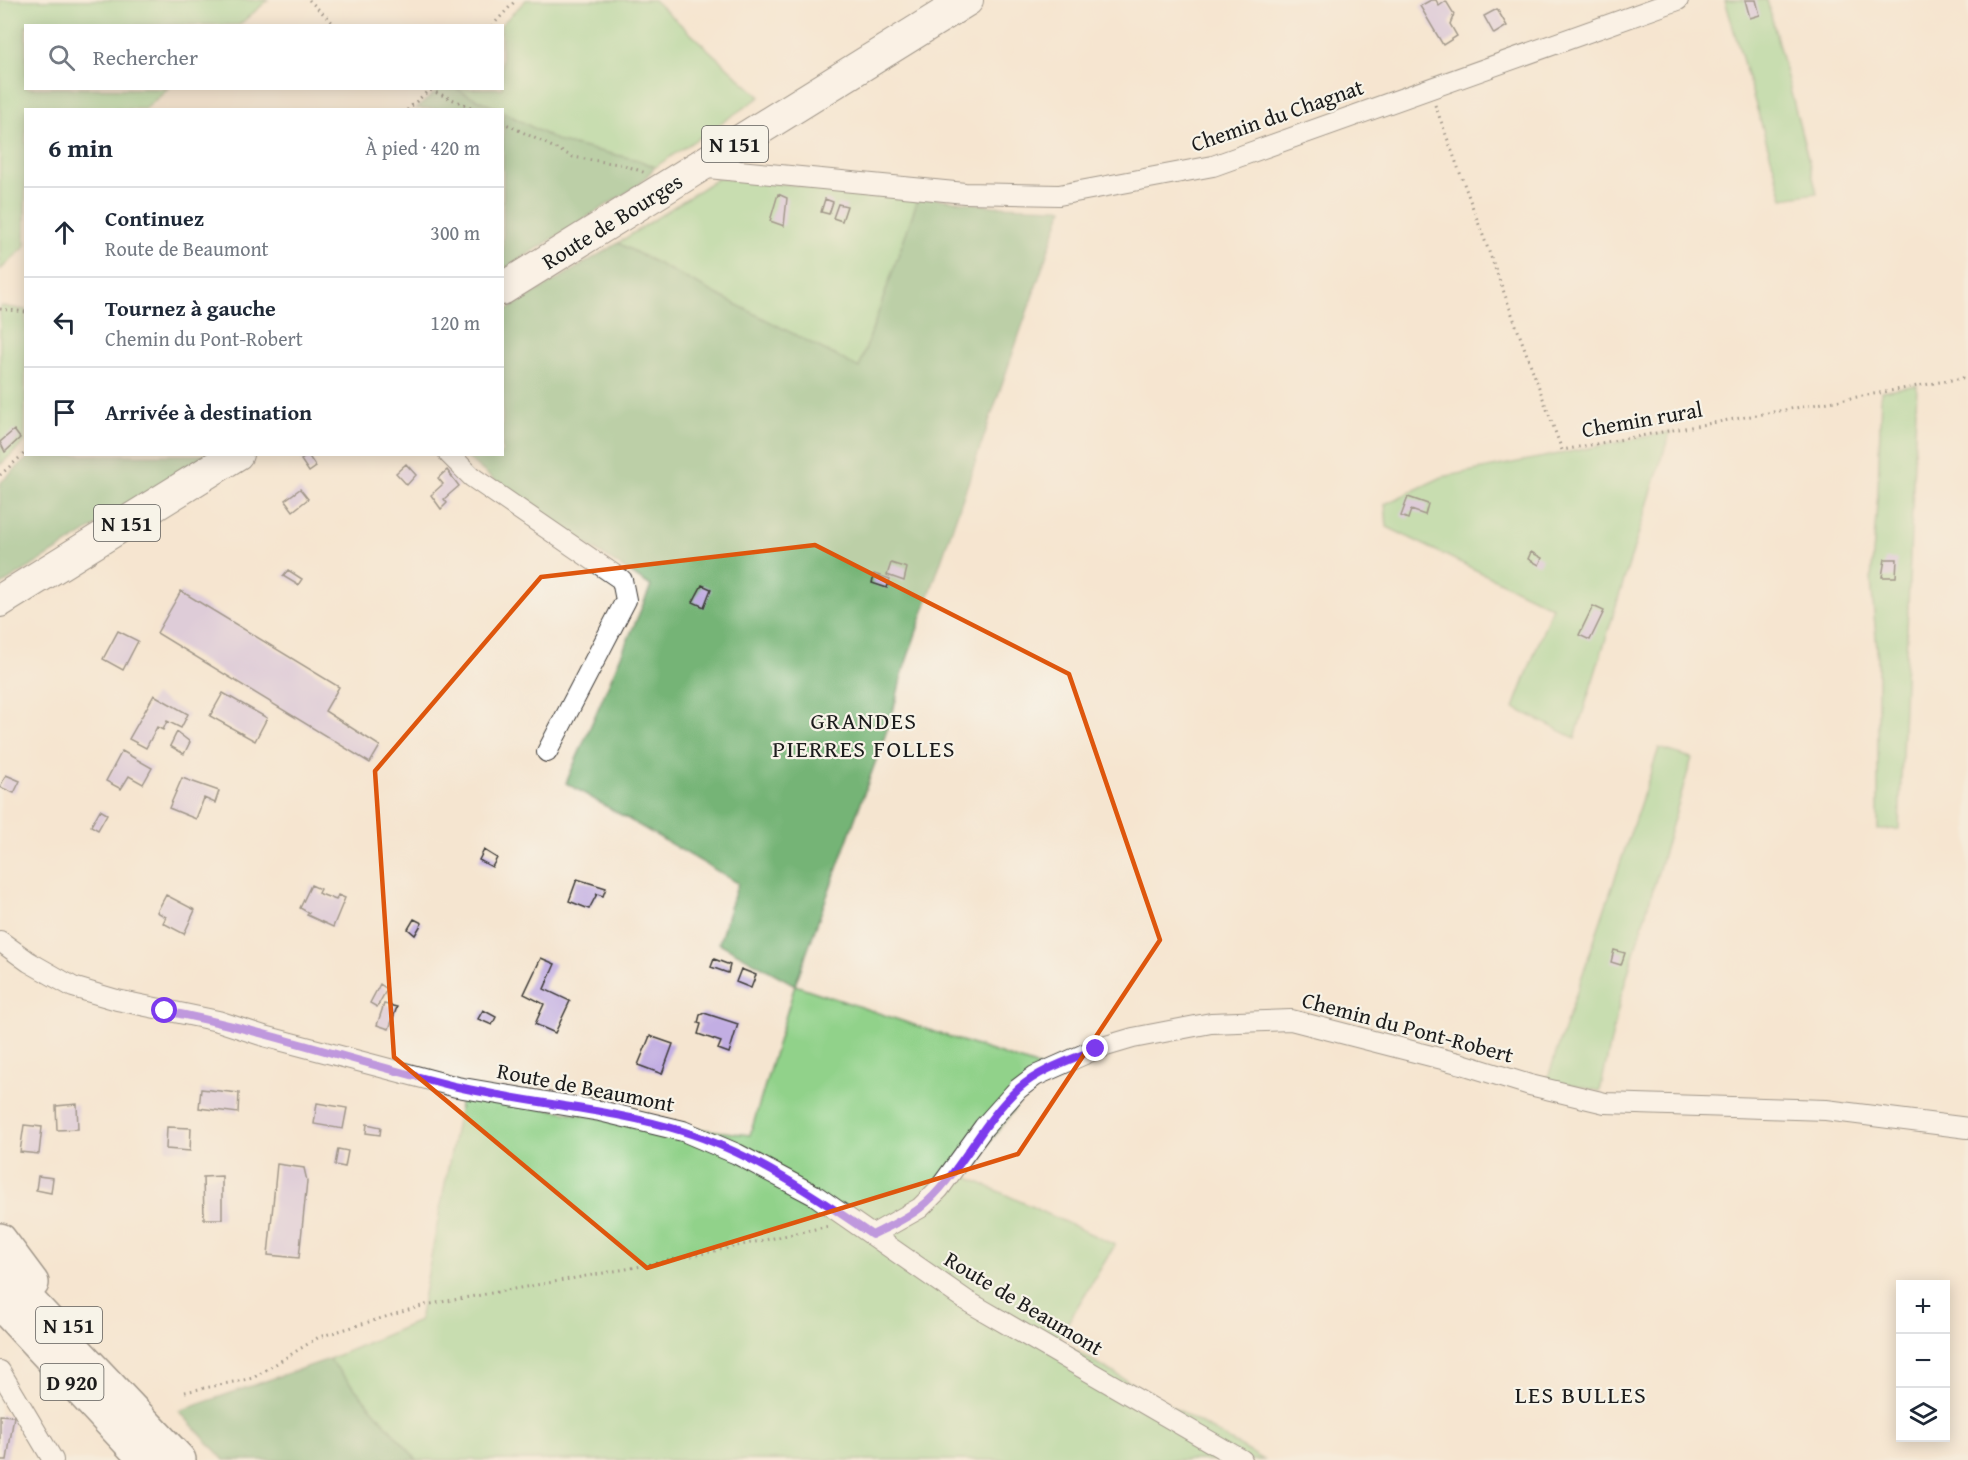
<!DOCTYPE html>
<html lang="fr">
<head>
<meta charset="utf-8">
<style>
	body { margin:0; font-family:"Gentium Book Plus",serif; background:#f2f2f3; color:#1f2937 }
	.controls { position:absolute; right:18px; bottom:18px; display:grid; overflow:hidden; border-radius:0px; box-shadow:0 3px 15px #0003 }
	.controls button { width:54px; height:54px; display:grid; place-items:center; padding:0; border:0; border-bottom:2px solid #e0e1e3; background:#fff; color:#1f2937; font:30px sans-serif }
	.stop { position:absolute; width:18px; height:18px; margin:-14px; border:4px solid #7c3aed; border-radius:50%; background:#fff }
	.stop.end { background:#7c3aed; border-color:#fff; box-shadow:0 2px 6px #0008 }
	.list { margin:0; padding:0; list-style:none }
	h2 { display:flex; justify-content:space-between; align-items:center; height:78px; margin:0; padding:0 24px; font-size:26px }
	h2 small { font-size:20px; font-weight:400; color:#747a83 }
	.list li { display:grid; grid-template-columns:39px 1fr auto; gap:18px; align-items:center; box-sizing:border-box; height:90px; padding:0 24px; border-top:2px solid #e0e1e3 }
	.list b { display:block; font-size:22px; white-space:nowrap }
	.list p { margin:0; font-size:20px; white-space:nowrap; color:#747a83 }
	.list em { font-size:20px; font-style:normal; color:#747a83 }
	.icon { flex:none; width:33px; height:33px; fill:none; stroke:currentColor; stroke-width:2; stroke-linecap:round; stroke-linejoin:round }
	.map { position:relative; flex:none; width:1968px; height:1460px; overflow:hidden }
	.search { position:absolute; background:#fff; box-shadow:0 3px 15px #0003; left:24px; top:24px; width:480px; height:66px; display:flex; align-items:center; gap:15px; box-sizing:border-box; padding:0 21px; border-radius:0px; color:#747a83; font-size:22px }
	.panel { position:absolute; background:#fff; box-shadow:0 3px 15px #0003; left:24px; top:108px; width:480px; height:348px; border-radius:0px }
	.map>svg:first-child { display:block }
	.green { fill:#91d28a; stroke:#567753; stroke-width:1.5 }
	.forest { fill:#74b476; stroke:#486849; stroke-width:1.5 }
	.building { fill:#c2aee3 }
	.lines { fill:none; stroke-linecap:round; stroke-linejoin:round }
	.street-casing { stroke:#3d3a37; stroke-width:22 }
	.primary-casing { stroke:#3d3a37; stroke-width:34 }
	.highway-casing { stroke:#3d3a37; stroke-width:36 }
	.path { stroke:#3d3a37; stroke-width:3; stroke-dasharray:1.5 4.5; stroke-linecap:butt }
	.street { stroke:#fff; stroke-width:20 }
	.primary { stroke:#fff; stroke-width:32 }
	.highway { stroke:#fff; stroke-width:33 }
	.route { stroke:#7c3aed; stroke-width:8 }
	.marked { fill:none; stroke:#de560d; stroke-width:4.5; stroke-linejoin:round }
	.labels { text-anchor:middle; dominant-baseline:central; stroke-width:4.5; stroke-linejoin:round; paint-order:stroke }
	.shield { fill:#f7f3e8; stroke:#5e5c59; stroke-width:1.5 }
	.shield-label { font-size:21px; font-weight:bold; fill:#1c1c1c }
	.street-label { font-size:22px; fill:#1c1c1c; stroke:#f7f3e8 }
	.neighbourhood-label { font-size:24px; letter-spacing:1.5px; fill:#1c1c1c; stroke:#f7f3e8 }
</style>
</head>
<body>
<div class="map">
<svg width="1968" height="1460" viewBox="0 0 1968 1460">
	<rect width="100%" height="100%" fill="#f7f3e8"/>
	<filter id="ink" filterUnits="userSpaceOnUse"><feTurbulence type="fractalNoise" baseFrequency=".0167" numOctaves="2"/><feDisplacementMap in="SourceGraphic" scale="12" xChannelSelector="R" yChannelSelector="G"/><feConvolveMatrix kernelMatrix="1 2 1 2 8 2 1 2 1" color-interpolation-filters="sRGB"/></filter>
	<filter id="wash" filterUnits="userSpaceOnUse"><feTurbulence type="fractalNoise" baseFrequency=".008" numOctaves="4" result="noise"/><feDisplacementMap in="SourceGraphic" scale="24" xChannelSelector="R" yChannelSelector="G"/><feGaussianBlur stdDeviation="1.35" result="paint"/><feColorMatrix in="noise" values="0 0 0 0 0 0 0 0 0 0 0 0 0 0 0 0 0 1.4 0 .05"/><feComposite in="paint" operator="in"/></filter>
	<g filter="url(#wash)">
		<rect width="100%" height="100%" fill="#f5e5d0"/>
		<path class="green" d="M0 0H268L239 25 26 26V88L168 89 145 109 26 110 25 247 0 270Z
			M526 0H654L760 97 655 167 638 160 560 142 503 112 502 110 497 109 456 89 502 88 501 25Z
			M1725 0H1767L1817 193 1783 198Z
			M718 178 919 196 859 368 618 243Z
			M0 306 26 310 25 442 0 465Z
			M1917 385 1899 829 1878 830V661L1871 580 1878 491 1881 391Z
			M1670 432 1575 738 1514 708 1552 607 1387 527 1385 504 1442 477Z
			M1659 748 1692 758 1620 1000 1600 1091 1547 1080Z
			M795 985 1039 1067 1023 1097 965 1176 1115 1245 1057 1340 1264 1460H417L329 1359 419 1321 462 1094 595 1117 750 1135Z"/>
		<path class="forest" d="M439 89H456L497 109H416Z
			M503 112 560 142 638 160 655 167 639 185 503 270Z
			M919 196 994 206 1063 208 903 671 892 716 795 985 719 943 738 883 566 783 651 586 515 498 464 455 502 454 503 312 618 243 859 368Z
			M31 455H210L0 586V483Z
			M329 1359 417 1460H224L179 1411Z"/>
		<g id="blocks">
			<path class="building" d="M1431 0H1436L1439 6 1446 1 1454 14 1450 24 1457 36 1443 45 1420 6Z
				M1745 0H1756L1760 15 1750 18Z
				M1497 9 1507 26 1494 34 1484 16Z
				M778 194 787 198 784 226 770 221Z
				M825 199 833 202 829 214 821 212Z
				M838 204 847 206 842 221 833 218Z
				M14 430 20 438 5 452 0 442Z
				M308 455 316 467 309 472 301 460Z
				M406 464 416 475 407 485 396 473Z
				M447 470 459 486 444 499 447 503 441 509 431 495 443 484 438 478Z
				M300 489 308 499 293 511 285 500Z
				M1408 497 1428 504 1425 515 1411 510 1408 519 1401 516Z
				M1531 552 1542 558 1539 565 1528 559Z
				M1885 559H1897L1896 577H1882Z
				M891 563 907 568 904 581 887 575Z
				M288 570 302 579 298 585 283 576Z
				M874 574 890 579 887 588 872 583Z
				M702 585 711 589 704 607 693 602Z
				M181 591 339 687 325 711 380 746 370 763 157 633Z
				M1593 606 1604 611 1590 640 1579 635Z
				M118 631 138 641 123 670 103 659Z
				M223 693 267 718 255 741 210 716Z
				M154 695 188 714 181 728 167 721 163 730 157 727 146 748 129 739Z
				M177 732 190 742 184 754 170 746Z
				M122 751 152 768 143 784 129 776 121 789 106 781Z
				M6 775 20 781 14 793 0 787Z
				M182 778 219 791 215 803 204 798 196 819 169 808Z
				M100 810 107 814 98 830 91 826Z
				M484 850 497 858 492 867 479 860Z
				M577 879 606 888 603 896 597 894 589 909 569 901Z
				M311 885 320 889 318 893 336 900 338 895 345 898 333 927 307 915 309 913 300 908Z
				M166 895 195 910 184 934 163 923 166 917 157 912Z
				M414 919 422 923 415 935 408 929Z
				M1614 950 1625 953 1621 965 1611 962Z
				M541 958 555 964 544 989 570 1001 555 1033 535 1024 544 1004 524 994Z
				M714 959 730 965 728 973 711 967Z
				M741 969 756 975 751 988 736 982Z
				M380 984 387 989 377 1007 370 1003Z
				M384 1004 397 1007 389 1029 377 1025Z
				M483 1010 496 1017 492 1025 478 1019Z
				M704 1013 738 1024 729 1053 718 1049 721 1042 698 1034 701 1024 698 1023 700 1015Z
				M650 1036 673 1044 662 1074 638 1065Z
				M201 1089 239 1093 238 1113 199 1108Z
				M317 1103 347 1108 343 1129 314 1124Z
				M77 1104 78 1129 57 1130 56 1106Z
				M367 1124 381 1127 380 1135 366 1133Z
				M24 1125 42 1127 39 1154 20 1152Z
				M167 1127 191 1128 190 1151 166 1149Z
				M338 1149 348 1151 345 1167 335 1165Z
				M277 1164 304 1168 307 1181 299 1258 268 1255Z
				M38 1176 53 1178 51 1193 36 1190Z
				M222 1176V1219H204L203 1177Z
				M0 1415 14 1416 7 1460H0Z"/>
		</g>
	</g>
	<g filter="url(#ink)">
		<use href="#blocks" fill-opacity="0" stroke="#3d3a37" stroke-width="1.5"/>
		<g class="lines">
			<defs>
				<path id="street" d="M698 167 965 193 1059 195 1213 166 1678 0
					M449 454 472 477 622 580 626 600 547 752
					M0 941 29 962 73 987 117 1000 218 1021 264 1036 457 1087 600 1111 683 1131 737 1154 816 1196 967 1301 1242 1460
					M872 1235 920 1208 939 1189 984 1127 1018 1089 1035 1076 1096 1049 1133 1038 1211 1023 1291 1020 1462 1064 1530 1085 1605 1103 1826 1110 1968 1128
					M0 1371 53 1460"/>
				<path id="primary" d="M502 289 967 0
					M0 601 237 454"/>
				<path id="highway" d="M0 1240 32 1283
					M0 1271 179 1460
					M3 1306 146 1460"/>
			</defs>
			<use href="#street" class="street-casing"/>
			<use href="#primary" class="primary-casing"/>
			<use href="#highway" class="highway-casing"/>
			<path class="path" d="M309 0 336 26
				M492 26 516 0
				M425 88 478 110
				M1435 105 1562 450 1968 377
				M407 110 428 91
				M502 122 573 157 624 165 646 173
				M0 309 26 312
				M0 475 26 452
				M185 1392 253 1378 319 1337 425 1305 659 1263 829 1226"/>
			<use href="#street" class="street"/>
			<use href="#primary" class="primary"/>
			<use href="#highway" class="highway"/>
		</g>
	</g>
	<g class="lines" filter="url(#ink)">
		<path class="route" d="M165 1011C260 1029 352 1061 446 1084 524 1104 605 1107 682 1131 750 1152 814 1195 872 1235 888 1227 906 1219 920 1208 959 1177 981 1122 1019 1088 1041 1069 1070 1060 1096 1049"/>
	</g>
	<path d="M0 0H1968V1460H0ZM815 545 1069 674 1160 940 1018 1154 647 1268 394 1057 375 771 541 577Z" fill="#f5e5d0" fill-opacity=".55" fill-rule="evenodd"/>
	<path class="marked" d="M815 545 1069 674 1160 940 1018 1154 647 1268 394 1057 375 771 541 577Z"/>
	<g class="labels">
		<g class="shield">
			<rect x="702" y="126" width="66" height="36" rx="4.5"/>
			<rect x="94" y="505" width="66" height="36" rx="4.5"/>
			<rect x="36" y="1307" width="66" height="36" rx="4.5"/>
			<rect x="40.5" y="1364" width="63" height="36" rx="4.5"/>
		</g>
		<g class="shield-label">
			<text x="735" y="144">N 151</text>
			<text x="127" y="523">N 151</text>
			<text x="69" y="1325">N 151</text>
			<text x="72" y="1382">D 920</text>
		</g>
		<g class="street-label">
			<text transform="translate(1277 115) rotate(-19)">Chemin du Chagnat</text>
			<text transform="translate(612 221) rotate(-32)">Route de Bourges</text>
			<text transform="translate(1642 419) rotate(-10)">Chemin rural</text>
			<text transform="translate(1408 1027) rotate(15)">Chemin du Pont-Robert</text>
			<text transform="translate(586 1087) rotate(11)">Route de Beaumont</text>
			<text transform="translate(1024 1303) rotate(31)">Route de Beaumont</text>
		</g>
		<g class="neighbourhood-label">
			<text x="864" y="720">GRANDES<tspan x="864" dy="28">PIERRES FOLLES</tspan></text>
			<text x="1581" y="1394">LES BULLES</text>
		</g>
	</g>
</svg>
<div class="controls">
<button>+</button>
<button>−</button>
<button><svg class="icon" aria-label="layers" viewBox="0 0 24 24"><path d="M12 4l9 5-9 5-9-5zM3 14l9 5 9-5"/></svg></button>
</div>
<div class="stop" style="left:165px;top:1011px"></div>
<div class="stop end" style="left:1096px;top:1049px"></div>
<div class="search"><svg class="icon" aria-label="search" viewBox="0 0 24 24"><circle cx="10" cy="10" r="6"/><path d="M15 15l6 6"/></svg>Rechercher</div>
<section class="panel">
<h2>6 min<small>À pied · 420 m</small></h2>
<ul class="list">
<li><svg class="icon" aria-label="ahead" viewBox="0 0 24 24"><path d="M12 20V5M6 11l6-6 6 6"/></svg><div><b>Continuez</b><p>Route de Beaumont</p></div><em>300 m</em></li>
<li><svg class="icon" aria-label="left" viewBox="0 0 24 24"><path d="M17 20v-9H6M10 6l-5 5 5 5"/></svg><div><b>Tournez à gauche</b><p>Chemin du Pont-Robert</p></div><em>120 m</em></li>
<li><svg class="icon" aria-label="arrive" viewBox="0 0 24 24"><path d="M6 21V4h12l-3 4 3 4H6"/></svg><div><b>Arrivée à destination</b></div></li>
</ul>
</section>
</div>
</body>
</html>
